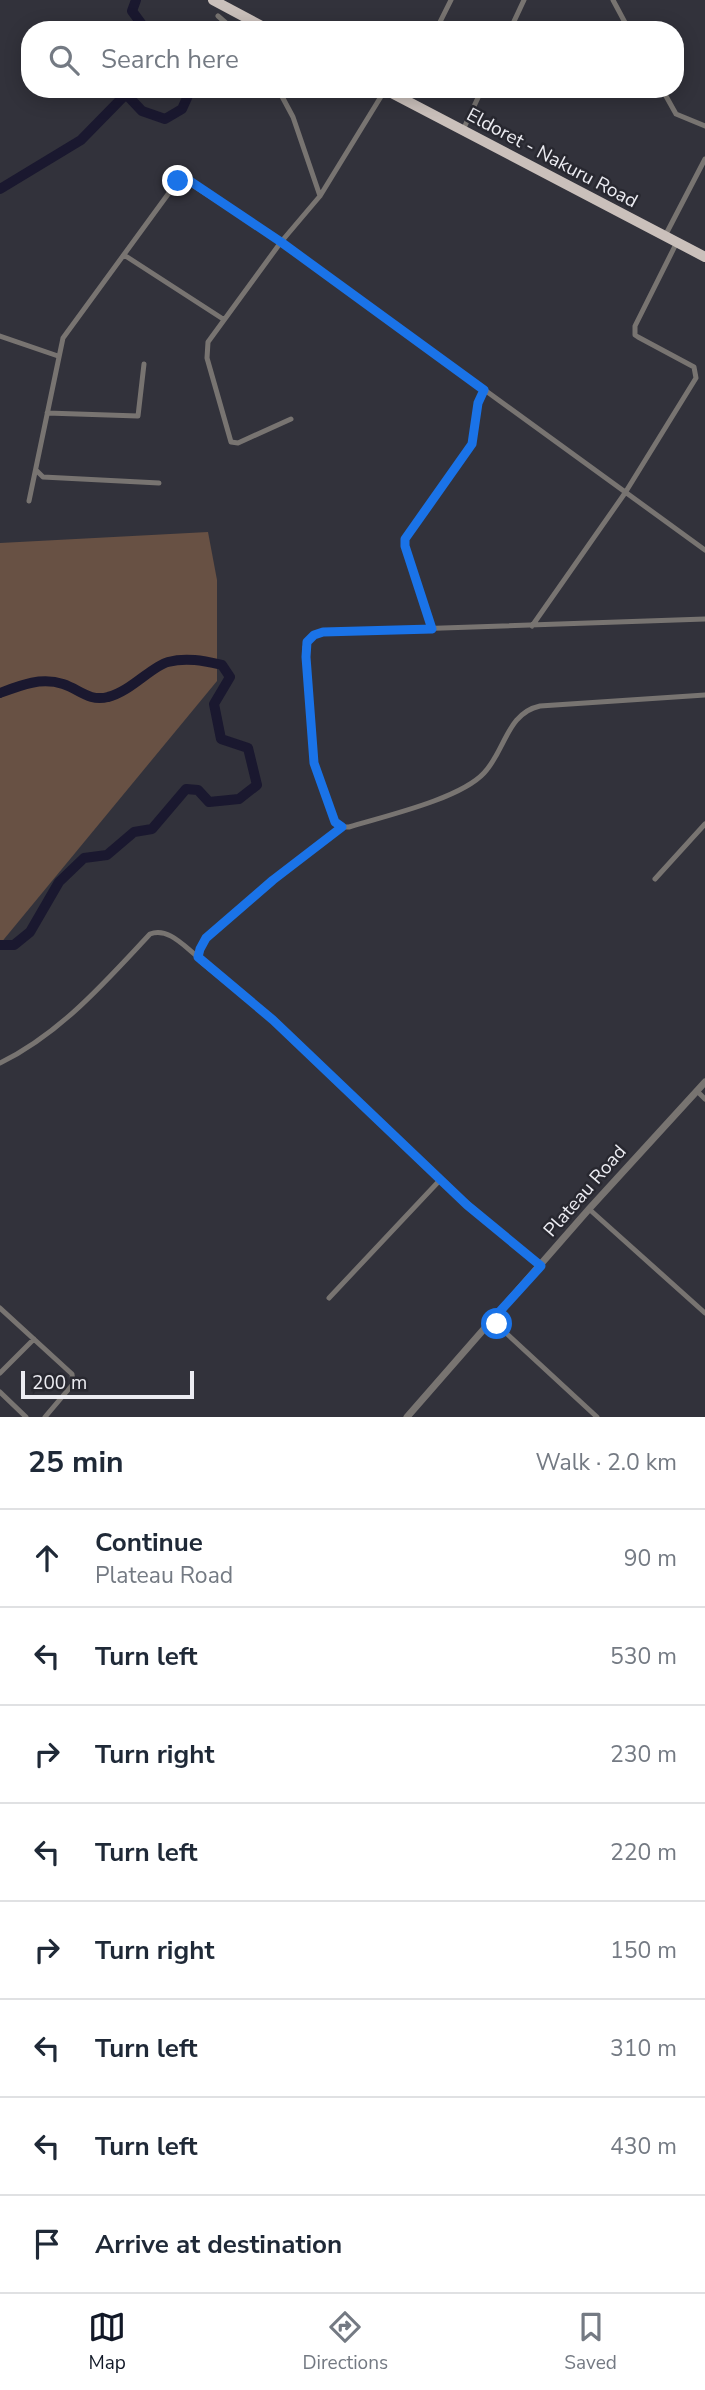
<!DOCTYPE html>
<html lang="en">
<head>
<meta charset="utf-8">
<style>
	body { margin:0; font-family:"Nunito Sans",sans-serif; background:#f6f6f7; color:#1f2937 }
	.scale { position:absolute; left:21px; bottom:18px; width:173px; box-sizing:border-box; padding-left:7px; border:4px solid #ececf2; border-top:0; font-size:19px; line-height:24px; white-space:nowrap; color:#ececf2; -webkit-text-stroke:5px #282830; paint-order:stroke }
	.stop { position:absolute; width:21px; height:21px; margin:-16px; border:5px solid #1a73e8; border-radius:50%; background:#fff }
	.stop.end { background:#1a73e8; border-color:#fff; box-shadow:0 2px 7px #0008 }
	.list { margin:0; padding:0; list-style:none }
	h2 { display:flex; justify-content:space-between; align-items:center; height:91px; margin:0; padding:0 28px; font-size:30px }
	h2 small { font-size:23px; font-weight:400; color:#747a83 }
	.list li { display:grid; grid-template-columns:46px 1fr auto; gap:21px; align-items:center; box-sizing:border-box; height:98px; padding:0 28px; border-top:2px solid #e0e1e3 }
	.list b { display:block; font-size:26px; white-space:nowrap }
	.list p { margin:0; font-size:23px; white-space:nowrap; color:#747a83 }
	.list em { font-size:23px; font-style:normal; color:#747a83 }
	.icon { flex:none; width:38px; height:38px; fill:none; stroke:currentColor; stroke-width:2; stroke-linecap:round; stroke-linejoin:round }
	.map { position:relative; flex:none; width:705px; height:1417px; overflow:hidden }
	.search { position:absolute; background:#fff; box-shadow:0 4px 18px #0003; left:21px; right:21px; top:21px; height:77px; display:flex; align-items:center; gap:18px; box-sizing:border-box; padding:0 24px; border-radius:28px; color:#747a83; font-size:26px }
	.sheet { height:875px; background:#fff }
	nav { display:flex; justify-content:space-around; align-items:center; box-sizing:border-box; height:98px; border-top:2px solid #e0e1e3; background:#fff; font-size:19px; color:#747a83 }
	nav a { display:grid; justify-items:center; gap:4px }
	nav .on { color:#111827 }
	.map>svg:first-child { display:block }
	.green { fill:#685144 }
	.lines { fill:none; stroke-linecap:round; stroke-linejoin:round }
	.river { stroke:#1a182f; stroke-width:10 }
	.minor { stroke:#787471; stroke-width:5 }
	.tertiary { stroke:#787471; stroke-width:7 }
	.trunk { stroke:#cac0bb; stroke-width:10 }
	.route { stroke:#1a73e8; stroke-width:9 }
	.labels { text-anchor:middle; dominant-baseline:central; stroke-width:5; stroke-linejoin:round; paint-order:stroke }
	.street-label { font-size:19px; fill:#ececf2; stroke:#282830 }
</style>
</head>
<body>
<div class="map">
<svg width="705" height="1417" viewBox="0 0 705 1417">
	<rect width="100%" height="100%" fill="#32323b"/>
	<path class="green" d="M208 532 217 580V681L0 944V543Z"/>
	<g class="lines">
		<path class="river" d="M136 0 132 11 146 30
			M0 189 81 140 126 94 142 111 165 119 182 109 191 89
			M0 693C21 685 41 677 63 684 79 689 89 702 108 697 130 692 152 666 168 662 187 657 204 661 222 665L230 677 214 704 221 739 248 748 257 785 239 799 209 802 198 790 186 789 152 829 134 832 107 855 84 858 59 882 30 932 14 945H0"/>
		<path class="minor" d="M613 0 629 30
			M218 16 234 30
			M436 30 451 0
			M510 30 524 0
			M278 89 293 117 320 196
			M662 89 676 114 705 126
			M463 130 482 89
			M665 236 705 159
			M124 255 223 319
			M0 336 58 356
			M47 413 138 416 144 364
			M291 419 238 443 231 442 207 358 208 342 281 242 320 196 385 90
			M36 470 43 477 159 483
			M29 501 63 338 174 186 183 179 281 242 705 550
			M532 626 625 493 696 378 694 367 638 337 635 335V326L677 242
			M432 629 405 546V539L472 444 478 403 484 390
			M342 827 335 822 314 763 305 647 314 635 323 632 705 619
			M655 879 705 824
			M0 1063C60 1034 105 982 150 934 168 927 184 946 198 957
			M697 1091 705 1099
			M440 1180 273 1020 200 961C196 953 201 946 206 938L273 880 342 827H349C385 816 460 799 484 773 505 751 507 713 540 706L705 695
			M589 1209 705 1313
			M329 1298 440 1180 541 1266
			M0 1308 72 1374 73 1384 45 1417
			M492 1320 597 1417
			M0 1373 34 1339
			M0 1392 26 1417"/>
		<path class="tertiary" d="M407 1417 589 1209 705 1082"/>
		<path class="trunk" d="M213 0 269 30
			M384 89 705 257"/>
	</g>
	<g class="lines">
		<path class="route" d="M178 181 183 179 190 181 281 242 484 390 478 403 472 444 405 539V546L432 629 323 632 314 635 307 642 306 657 314 763 335 822 342 827 273 880 206 938 200 949 198 957 273 1020 467 1205 541 1266 492 1320 497 1324"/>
	</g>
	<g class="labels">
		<g class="street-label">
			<text transform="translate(552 158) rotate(28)">Eldoret - Nakuru Road</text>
			<text transform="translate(585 1191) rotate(-49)">Plateau Road</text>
		</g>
	</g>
</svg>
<div class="scale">200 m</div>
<div class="stop" style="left:497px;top:1324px"></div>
<div class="stop end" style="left:178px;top:181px"></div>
<div class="search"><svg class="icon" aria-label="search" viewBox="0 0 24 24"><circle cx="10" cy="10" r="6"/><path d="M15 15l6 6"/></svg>Search here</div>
</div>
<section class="sheet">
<h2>25 min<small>Walk · 2.0 km</small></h2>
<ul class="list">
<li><svg class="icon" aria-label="ahead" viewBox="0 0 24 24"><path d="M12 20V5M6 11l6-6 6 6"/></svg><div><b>Continue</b><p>Plateau Road</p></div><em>90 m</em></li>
<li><svg class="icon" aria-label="left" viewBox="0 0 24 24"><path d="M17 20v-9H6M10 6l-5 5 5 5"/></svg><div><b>Turn left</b></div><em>530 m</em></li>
<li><svg class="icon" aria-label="right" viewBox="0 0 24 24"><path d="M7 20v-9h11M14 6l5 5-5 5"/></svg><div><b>Turn right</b></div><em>230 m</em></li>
<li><svg class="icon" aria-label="left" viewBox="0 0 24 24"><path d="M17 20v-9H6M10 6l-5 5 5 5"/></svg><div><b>Turn left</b></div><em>220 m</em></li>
<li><svg class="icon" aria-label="right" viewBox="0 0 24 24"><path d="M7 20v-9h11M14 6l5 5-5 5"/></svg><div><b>Turn right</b></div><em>150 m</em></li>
<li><svg class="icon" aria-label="left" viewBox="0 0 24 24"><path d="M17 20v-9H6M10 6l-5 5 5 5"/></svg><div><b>Turn left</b></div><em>310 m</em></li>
<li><svg class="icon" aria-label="left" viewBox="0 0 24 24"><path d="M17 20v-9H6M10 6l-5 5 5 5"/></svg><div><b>Turn left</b></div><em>430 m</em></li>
<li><svg class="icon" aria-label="arrive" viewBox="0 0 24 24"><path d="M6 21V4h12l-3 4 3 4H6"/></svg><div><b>Arrive at destination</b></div></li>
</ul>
</section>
<nav>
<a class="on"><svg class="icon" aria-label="map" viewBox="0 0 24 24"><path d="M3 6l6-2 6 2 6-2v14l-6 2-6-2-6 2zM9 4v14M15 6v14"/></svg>Map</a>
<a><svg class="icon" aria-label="directions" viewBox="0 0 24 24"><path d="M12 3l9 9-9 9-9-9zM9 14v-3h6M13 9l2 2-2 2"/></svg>Directions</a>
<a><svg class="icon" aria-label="saved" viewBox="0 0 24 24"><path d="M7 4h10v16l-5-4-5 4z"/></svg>Saved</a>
</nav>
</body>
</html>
